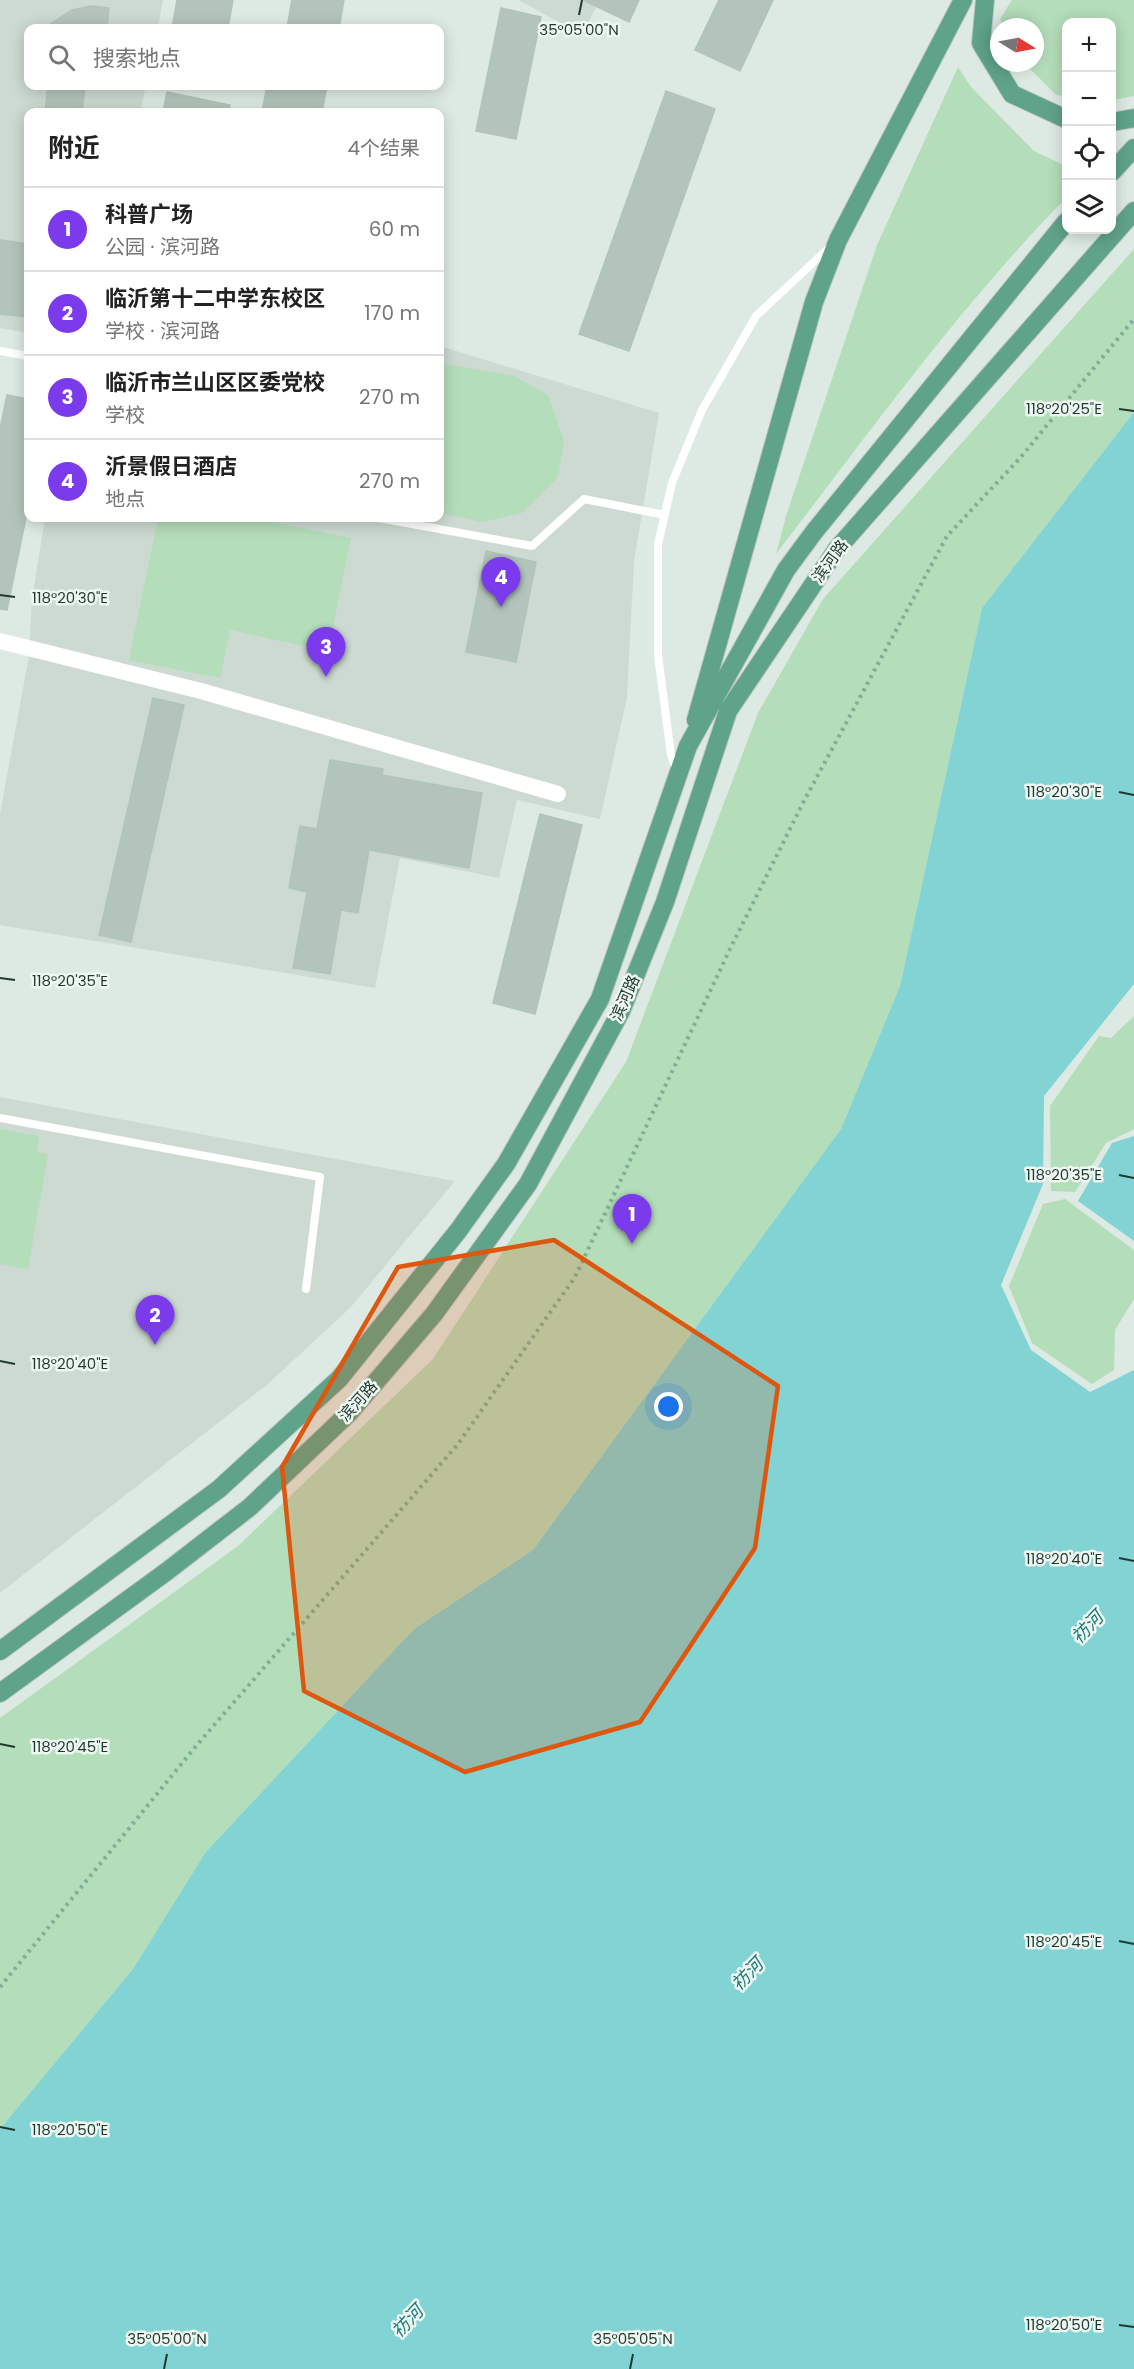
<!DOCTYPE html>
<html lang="zh">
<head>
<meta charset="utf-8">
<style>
	body { margin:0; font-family:Poppins,"Noto Sans SC",sans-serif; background:#f2f2f2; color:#222 }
	.controls { position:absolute; right:18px; top:18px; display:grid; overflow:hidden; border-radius:12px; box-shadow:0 3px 15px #0003 }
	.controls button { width:54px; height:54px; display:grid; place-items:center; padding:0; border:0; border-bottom:2px solid #e0e0e0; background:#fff; color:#222; font:30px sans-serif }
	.compass { position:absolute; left:990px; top:18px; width:54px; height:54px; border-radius:50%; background:#fff; box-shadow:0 3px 15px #0003; rotate:100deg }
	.you { position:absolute; left:669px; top:1407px; width:21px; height:21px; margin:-15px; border:4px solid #fff; border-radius:50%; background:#1a73e8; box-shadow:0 0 0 9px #1a73e833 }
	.badge { display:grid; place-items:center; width:39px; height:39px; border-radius:50%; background:#7c3aed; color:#fff; font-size:20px; font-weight:700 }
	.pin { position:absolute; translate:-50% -50px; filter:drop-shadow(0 2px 3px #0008) }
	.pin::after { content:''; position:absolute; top:32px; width:21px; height:18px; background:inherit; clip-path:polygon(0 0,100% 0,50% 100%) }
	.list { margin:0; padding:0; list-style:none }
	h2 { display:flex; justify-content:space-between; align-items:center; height:78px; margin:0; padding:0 24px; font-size:26px }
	h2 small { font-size:20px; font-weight:400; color:#767676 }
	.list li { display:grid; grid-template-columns:39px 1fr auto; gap:18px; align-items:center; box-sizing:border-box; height:84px; padding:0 24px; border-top:2px solid #e0e0e0 }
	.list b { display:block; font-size:22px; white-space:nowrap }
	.list p { margin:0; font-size:20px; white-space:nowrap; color:#767676 }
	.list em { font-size:20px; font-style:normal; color:#767676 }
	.icon { flex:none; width:33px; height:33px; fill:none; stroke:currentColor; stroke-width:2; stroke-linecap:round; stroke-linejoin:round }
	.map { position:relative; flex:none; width:1134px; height:2369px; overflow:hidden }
	.search { position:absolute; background:#fff; box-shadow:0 3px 15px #0003; left:24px; top:24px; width:420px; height:66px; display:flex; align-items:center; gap:15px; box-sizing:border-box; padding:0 21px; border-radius:12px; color:#767676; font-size:22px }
	.panel { position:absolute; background:#fff; box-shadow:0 3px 15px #0003; left:24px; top:108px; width:420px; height:414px; border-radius:12px }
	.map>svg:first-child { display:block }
	.built { fill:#ccdad1 }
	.green { fill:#b4ddba }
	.water { fill:#81d3d4 }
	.building { fill:#b3c5bb; stroke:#b0c4b9; stroke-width:1.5 }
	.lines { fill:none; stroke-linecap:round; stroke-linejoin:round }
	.primary-casing { stroke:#bcc4c1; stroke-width:20 }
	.path { stroke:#7cb098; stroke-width:4; stroke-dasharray:3 4.5; stroke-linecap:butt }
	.service { stroke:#fff; stroke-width:8 }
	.minor { stroke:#fff; stroke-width:16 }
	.primary { stroke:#5fa388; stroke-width:18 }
	.marked { fill:#de570e; fill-opacity:0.2; stroke:#de570e; stroke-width:4.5; stroke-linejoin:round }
	.ticks { fill:none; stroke:#1e3a2f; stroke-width:2 }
	.labels { text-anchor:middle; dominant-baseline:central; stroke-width:5; stroke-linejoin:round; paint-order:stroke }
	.street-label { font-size:16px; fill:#1e3a2f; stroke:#eef7f1 }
	.water-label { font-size:18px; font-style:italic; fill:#167779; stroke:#eef7f1 }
	.ticks-label { font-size:15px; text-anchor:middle; fill:#1e3a2f; stroke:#eef7f1; stroke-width:5; stroke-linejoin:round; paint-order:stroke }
</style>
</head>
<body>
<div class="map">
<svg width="1134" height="2369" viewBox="0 0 1134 2369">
	<rect width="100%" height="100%" fill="#ddeae3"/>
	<path class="built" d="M0 0H163L158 28H28V86H146L140 112H28V333L0 328Z
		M518 0H599L583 35Z
		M440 346 659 413 634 561 627 697 600 819 517 800 499 878 400 858 375 988 0 925V814L29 656 32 599 45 518H440Z
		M0 1097 455 1181 351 1307 269 1383 0 1593Z"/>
	<path class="green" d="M1012 0H1134V96L1112 100V22H1066V96L1056 95 1024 63H1035V27H1004L1000 19Z
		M958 67 971 87 1034 151 1066 166V198C959 307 869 433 776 554L786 516 877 245Z
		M1134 249V412L982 608 900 986 841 1129 533 1550 414 1629 205 1853 133 1969 0 2129V1718L238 1546 433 1359 626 1062 758 713 823 599Z
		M440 363 514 376 548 395 564 441 558 477 522 513 482 522 440 513Z
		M158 518H253L351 538 328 651 230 630 220 678 129 660Z
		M1134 1016V1129L1106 1143 1075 1192 1051 1191 1050 1106 1099 1036 1111 1038Z
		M0 1129 39 1136 37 1152 48 1154 28 1269 0 1264Z
		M1065 1199 1134 1250V1299L1115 1330 1114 1370 1092 1384 1032 1343 1009 1286 1043 1204Z"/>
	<path class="water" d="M1134 412V984L1044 1096 1043 1184 1001 1285 1031 1350 1090 1392 1134 1370V2369H0V2129L133 1969 205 1853 414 1629 533 1550 841 1129 900 986 982 608Z
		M1134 1136V1241L1078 1201 1112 1143Z"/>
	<path class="building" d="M177 0H233L228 28H172Z
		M292 0H344L339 28H287Z
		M583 0H639L629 22Z
		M719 0H773L740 71 695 50Z
		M91 6 109 8 107 28H44L72 10Z
		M501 8 541 17 516 139 476 131Z
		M48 86H85L82 112H45Z
		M267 86H327L322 112H262Z
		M666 91 715 109 629 351 579 334Z
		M167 92 230 105 229 112H163Z
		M0 240 28 244V317L0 314Z
		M7 395 28 399V508L7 610 0 609V429Z
		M486 551 536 562 516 662 466 652Z
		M153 698 184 705 131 942 99 935Z
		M330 760 383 769 382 775 482 793 469 868 369 850 358 913 341 910 330 974 293 968 307 892 289 888 300 826 317 829Z
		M540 814 582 825 535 1014 493 1003Z"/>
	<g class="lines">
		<defs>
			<path id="primary" d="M985 0 981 43 1012 94 1066 119
				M1112 122 1134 118
				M1112 172 1134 148
				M696 720 814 302 838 240 963 0
				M0 1651 219 1489 339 1379 458 1231 506 1164 600 999 688 746 786 570 814 532 1066 222
				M0 1693 166 1572 250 1507 350 1412 434 1314 528 1184 621 1011 665 902 728 711 837 549 1134 211"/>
		</defs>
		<use href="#primary" class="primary-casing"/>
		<path class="path" d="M0 1987 196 1746 458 1444 575 1277 730 949 804 801 947 536 1021 457 1134 319"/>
		<path class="service" d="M0 351 28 356
			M379 518 532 546 584 499 665 515
			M676 769 671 755 658 655V544L672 483 702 410 756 316 830 247
			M0 1118 320 1177 306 1289"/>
		<path class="minor" d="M0 641 201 691 558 794"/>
		<use href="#primary" class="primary"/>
	</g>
	<path class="marked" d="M554 1240 778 1386 755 1548 640 1722 465 1772 304 1691 282 1467 398 1267Z"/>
	<path class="ticks" d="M579 15 582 0M1119 409 1134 411M0 595 15 597M1119 792 1134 795M0 978 15 980M1119 1175 1134 1178M0 1361 15 1364M1119 1558 1134 1561M0 1744 15 1747M1119 1941 1134 1944M0 2127 15 2130M1119 2325 1134 2327M164 2369 167 2354M630 2369 633 2354"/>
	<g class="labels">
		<g class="street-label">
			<text transform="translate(830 561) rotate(-54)">滨河路</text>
			<text transform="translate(625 998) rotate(-66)">滨河路</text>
			<text transform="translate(358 1401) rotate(-48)">滨河路</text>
		</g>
		<g class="water-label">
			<text transform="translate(1087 1627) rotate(-46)">祊河</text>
			<text transform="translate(747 1974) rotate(-46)">祊河</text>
			<text transform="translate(407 2321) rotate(-46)">祊河</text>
		</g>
	</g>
	<g class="ticks-label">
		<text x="579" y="35">35°05'00"N</text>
		<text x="1064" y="414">118°20'25"E</text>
		<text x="70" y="603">118°20'30"E</text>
		<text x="1064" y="797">118°20'30"E</text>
		<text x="70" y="986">118°20'35"E</text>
		<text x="1064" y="1180">118°20'35"E</text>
		<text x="70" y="1369">118°20'40"E</text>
		<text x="1064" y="1564">118°20'40"E</text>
		<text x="70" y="1752">118°20'45"E</text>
		<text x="1064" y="1947">118°20'45"E</text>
		<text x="70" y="2135">118°20'50"E</text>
		<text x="1064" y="2330">118°20'50"E</text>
		<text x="167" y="2344">35°05'00"N</text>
		<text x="633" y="2344">35°05'05"N</text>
	</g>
</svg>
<div class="controls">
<button>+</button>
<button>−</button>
<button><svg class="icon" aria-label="locate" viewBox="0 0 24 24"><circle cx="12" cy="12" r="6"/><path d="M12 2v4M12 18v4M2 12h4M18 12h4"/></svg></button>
<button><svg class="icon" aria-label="layers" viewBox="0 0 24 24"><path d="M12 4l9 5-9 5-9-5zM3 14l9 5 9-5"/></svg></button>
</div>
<svg class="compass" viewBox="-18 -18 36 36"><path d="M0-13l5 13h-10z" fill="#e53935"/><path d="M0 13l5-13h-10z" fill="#767676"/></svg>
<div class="you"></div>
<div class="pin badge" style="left:632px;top:1244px">1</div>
<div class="pin badge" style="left:155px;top:1345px">2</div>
<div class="pin badge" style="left:326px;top:677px">3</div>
<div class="pin badge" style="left:501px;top:607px">4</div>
<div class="search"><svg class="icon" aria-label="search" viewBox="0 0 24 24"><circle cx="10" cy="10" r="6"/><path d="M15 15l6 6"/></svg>搜索地点</div>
<section class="panel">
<h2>附近<small>4个结果</small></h2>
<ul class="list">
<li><span class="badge">1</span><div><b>科普广场</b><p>公园 · 滨河路</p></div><em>60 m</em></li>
<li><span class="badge">2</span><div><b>临沂第十二中学东校区</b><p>学校 · 滨河路</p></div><em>170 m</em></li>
<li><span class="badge">3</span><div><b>临沂市兰山区区委党校</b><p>学校</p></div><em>270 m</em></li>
<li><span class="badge">4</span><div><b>沂景假日酒店</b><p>地点</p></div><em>270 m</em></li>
</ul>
</section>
</div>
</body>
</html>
